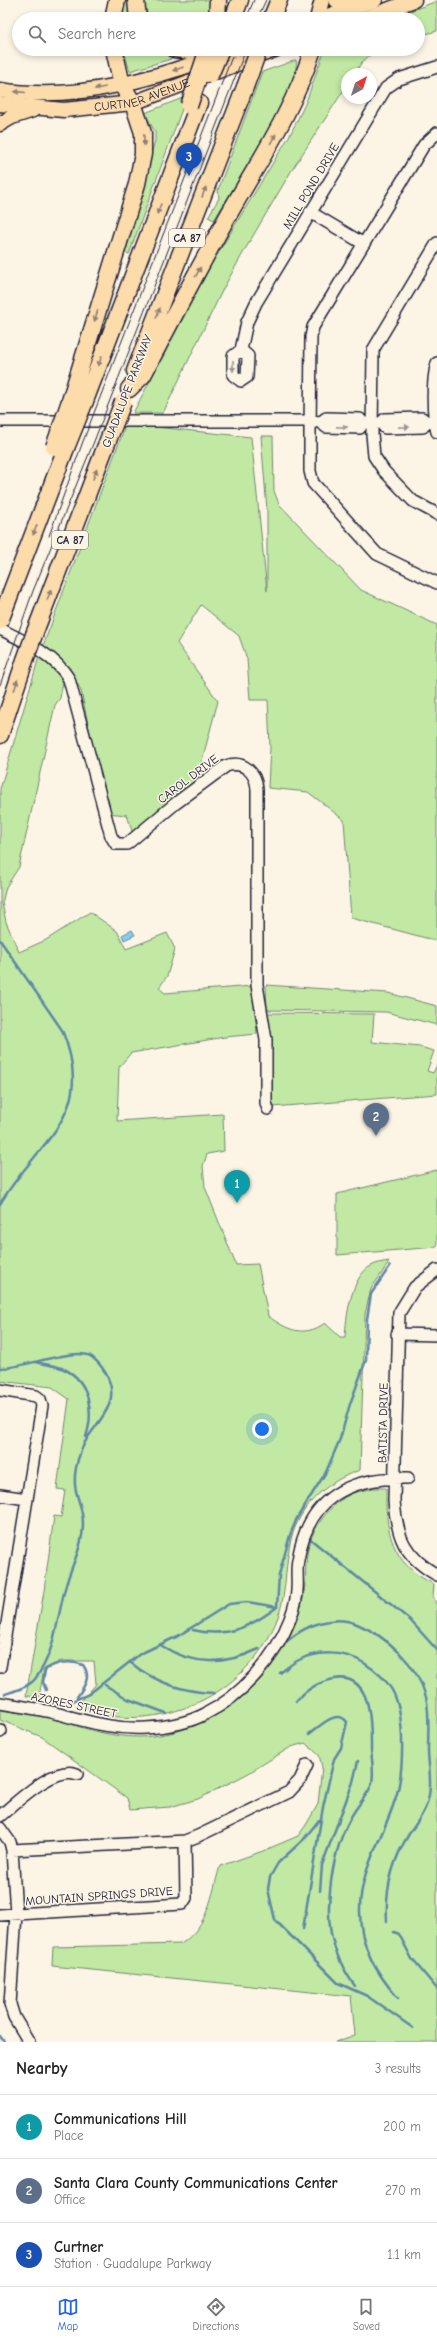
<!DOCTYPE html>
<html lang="en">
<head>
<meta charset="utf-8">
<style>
	body { margin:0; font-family:"Comic Neue",sans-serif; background:#f2f2f2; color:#222 }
	.compass { position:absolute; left:341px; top:68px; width:36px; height:36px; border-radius:50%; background:#fff; box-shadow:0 2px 6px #0003; rotate:39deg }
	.you { position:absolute; left:262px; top:1429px; width:14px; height:14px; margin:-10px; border:3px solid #fff; border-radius:50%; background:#1a73e8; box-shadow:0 0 0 6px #1a73e833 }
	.badge { display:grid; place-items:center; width:26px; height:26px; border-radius:50%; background:#2563eb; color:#fff; font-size:13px; font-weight:700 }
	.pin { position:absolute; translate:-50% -33px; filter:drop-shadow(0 1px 2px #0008) }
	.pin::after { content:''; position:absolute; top:21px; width:14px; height:12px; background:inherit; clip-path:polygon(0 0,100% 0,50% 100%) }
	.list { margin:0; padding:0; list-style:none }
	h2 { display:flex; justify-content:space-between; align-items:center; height:52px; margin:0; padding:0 16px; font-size:17px }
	h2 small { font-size:13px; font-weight:400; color:#767676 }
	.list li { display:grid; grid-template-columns:26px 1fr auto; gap:12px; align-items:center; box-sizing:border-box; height:64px; padding:0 16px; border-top:1px solid #e0e0e0 }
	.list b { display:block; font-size:15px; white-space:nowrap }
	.list p { margin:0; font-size:13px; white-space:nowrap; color:#767676 }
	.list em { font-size:13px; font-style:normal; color:#767676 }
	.icon { flex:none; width:22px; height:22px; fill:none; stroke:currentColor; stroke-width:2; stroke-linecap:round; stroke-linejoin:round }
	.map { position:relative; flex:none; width:437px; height:2042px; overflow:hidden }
	.search { position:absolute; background:#fff; box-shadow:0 2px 6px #0003; left:12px; right:12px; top:12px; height:44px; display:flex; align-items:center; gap:10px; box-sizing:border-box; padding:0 14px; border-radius:22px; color:#767676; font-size:15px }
	.sheet { height:244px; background:#fff }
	nav { display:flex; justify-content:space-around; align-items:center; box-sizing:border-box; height:56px; border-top:1px solid #e0e0e0; background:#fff; font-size:11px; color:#767676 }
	nav a { display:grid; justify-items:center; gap:2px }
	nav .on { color:#2563eb }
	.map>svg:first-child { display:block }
	.green { fill:#c1e9a4; stroke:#728670 }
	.water { fill:#89cbea; stroke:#6087a4 }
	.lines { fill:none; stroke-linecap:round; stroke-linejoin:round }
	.stream { stroke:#6087a4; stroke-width:2.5 }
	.minor-casing { stroke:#22223b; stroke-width:14 }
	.major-casing { stroke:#22223b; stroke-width:17 }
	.highway-casing { stroke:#22223b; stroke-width:19 }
	.minor { stroke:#fcf5e5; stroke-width:11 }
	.major { stroke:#fddcac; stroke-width:14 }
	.highway { stroke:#fddcac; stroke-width:16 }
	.tram { stroke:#22223b; stroke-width:1 }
	.highway-bridge-casing { stroke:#22223b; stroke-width:19; stroke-linecap:butt }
	.highway-bridge { stroke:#fddcac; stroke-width:16 }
	.oneway { fill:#907f74 }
	.oneway2 { fill:#9a9698 }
	.labels { text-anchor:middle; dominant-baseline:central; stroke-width:3; stroke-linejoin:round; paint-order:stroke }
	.shield { fill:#fcf5e5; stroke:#63616e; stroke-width:1 }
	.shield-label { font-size:11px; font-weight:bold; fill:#22223b }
	.street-label { font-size:12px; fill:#22223b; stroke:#fcf5e5 }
</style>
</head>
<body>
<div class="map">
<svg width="437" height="2042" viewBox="0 0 437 2042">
	<rect width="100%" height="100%" fill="#fcf5e5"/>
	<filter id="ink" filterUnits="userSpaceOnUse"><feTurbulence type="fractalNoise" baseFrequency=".025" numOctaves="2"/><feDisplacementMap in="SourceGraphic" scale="8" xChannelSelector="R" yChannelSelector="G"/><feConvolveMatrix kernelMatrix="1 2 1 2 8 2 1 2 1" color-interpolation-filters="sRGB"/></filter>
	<g filter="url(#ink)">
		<path class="green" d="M125 0H130L131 19H121Z
			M144 0H211L210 19H151L145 9Z
			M437 1V31L418 36V19H389Z
			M123 49H157L169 54 171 59 130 71Z
			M325 49H377L362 62 354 74H347V85L290 173 247 246 223 289 163 413H133L212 263 291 133 306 102Z
			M296 60C303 79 228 197 214 220L208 217 219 198 218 190 262 72Z
			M185 97 181 112 129 254 121 251 155 141V132L145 113Z
			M126 424 251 437 267 591V510L261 436H273L274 491 279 504 361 590 437 625V941L351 918 344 820 308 792 268 788 270 747 268 700H250L247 659 239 636 201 605 177 643 218 701 196 783 133 834 127 815 107 813 81 691C72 671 60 659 43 646Z
			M39 657 56 672 63 682 60 698 55 705 19 867 6 887 2 903 6 922 19 952 46 940 90 912 117 931 126 949 167 933 175 949 167 976 159 988 165 993 253 986 257 1034 225 1037 131 1053 119 1067 117 1121 223 1114 224 1151 207 1154 203 1166 205 1187 236 1265 258 1264 268 1316C287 1330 304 1338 325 1323L340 1337H345C346 1318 351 1276 371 1266 376 1263 383 1262 389 1261L388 1264 371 1289 365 1314 360 1470C324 1482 295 1510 289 1549 285 1571 286 1595 278 1617 253 1685 180 1726 109 1716 99 1715 88 1709 78 1705L96 1684 94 1661H61L44 1669 39 1697 26 1696 44 1591 54 1516 61 1517 65 1490 57 1489 69 1399 52 1387 0 1381V789Z
			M266 985 388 993 437 1006V1025L386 1012 267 1010Z
			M267 1013 374 1014 372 1042 420 1047 434 1051 427 1071 433 1073 437 1065V1094L272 1107Z
			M437 1170V1247L337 1255V1194Z
			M373 1488H386C385 1530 391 1565 434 1584L433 1596 437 1606V2042H335L355 2035 351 1996 52 1966 53 1947 181 1944C209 1925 211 1896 220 1866L263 1851 298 1836 306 1825 318 1804 322 1767 319 1755 305 1743 291 1747 247 1774 198 1799 170 1807 130 1810 127 1798 42 1737 0 1720V1710C17 1713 35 1714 51 1718 81 1727 107 1737 139 1737 217 1735 286 1674 303 1599 306 1585 305 1569 307 1554 310 1530 330 1503 353 1493 359 1491 367 1490 373 1488Z"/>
		<path class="water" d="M132 930 135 935 124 940 122 935Z"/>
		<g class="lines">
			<path class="stream" d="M0 940 62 1030C98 1117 38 1139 0 1204
				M36 1362C45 1365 55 1365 64 1369 90 1381 94 1412 86 1437
				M0 1368C21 1369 77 1346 92 1357 98 1362 105 1371 108 1378 119 1402 101 1418 88 1437 82 1446 78 1458 76 1468 71 1494 83 1501 83 1524 83 1546 72 1564 66 1585 57 1616 56 1652 35 1679 29 1687 14 1691 5 1694
				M309 1538 410 1620 437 1650
				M277 1607 279 1575 290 1535 297 1518 326 1472 340 1439 350 1404 366 1360 367 1319 371 1294 390 1266
				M193 1630C226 1638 251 1627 277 1607
				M287 1641C306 1625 334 1614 357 1624 388 1637 417 1664 426 1697 430 1714 428 1734 428 1752 429 1770 433 1788 426 1806 422 1817 415 1825 409 1834 392 1861 385 1890 387 1921
				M162 1646C194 1666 225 1665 259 1649
				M131 1663C156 1683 182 1692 214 1693
				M280 1673C286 1669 291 1664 297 1661 317 1650 345 1651 364 1663 375 1670 386 1679 392 1690 406 1715 404 1774 395 1800 383 1838 359 1871 360 1912 360 1946 376 1973 398 1998
				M105 1685 128 1699 166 1713
				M46 1690 43 1682 45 1670C56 1662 71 1660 83 1665 92 1677 84 1687 77 1697
				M296 1701C307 1689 318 1682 334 1679 373 1672 371 1725 371 1750 372 1761 375 1776 371 1786 366 1797 357 1806 351 1817 336 1844 330 1876 329 1907 328 1936 338 1963 355 1986
				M61 1703H68L89 1694 140 1654 178 1636 229 1604 247 1602 277 1607
				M319 1820 304 1839 278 1863 270 1877 268 1889 275 1920 338 1983 367 1996 413 2028
				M320 1891 322 1865 353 1782 358 1761
				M303 1929 323 1807 334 1759 341 1748 347 1722C337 1708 319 1727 309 1734
				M394 1932 399 1934 412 1959 437 1989
				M0 2036 4 2042"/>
			<defs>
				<path id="minor" d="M437 133 424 145 313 327 311 337 310 432V471L313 483 377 554 437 583
					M310 212 364 244
					M437 243 373 350 372 434 374 456 384 471 413 501 437 514
					M241 350 247 322 256 303 386 88 399 79 437 67
					M437 363C432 379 432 416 437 432
					M241 381 233 375V356L241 350
					M241 381 247 377 248 356 241 350
					M0 421H310L321 422 326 427 360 428 363 423
					M321 422 326 418 360 419 363 423H381L385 428 423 427 427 422
					M381 423 385 419 422 418 427 422 432 421
					M0 629C24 641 55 655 69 679L111 836 116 844H127L176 803 226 766C243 760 256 772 257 789V985L266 1040V1103L268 1109
					M437 1270 415 1287 399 1313 394 1501C397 1537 404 1556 437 1575
					M397 1334 437 1335
					M0 1390 36 1396 40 1399 42 1406 0 1667
					M0 1495 27 1499
					M0 1703C20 1706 40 1709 59 1714 89 1722 115 1730 146 1728 164 1727 188 1723 205 1714 242 1696 275 1658 290 1619 293 1611 297 1599 297 1590 298 1580 296 1569 298 1560 308 1497 349 1477 408 1478
					M0 1732 1 1731
					M0 1816C17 1802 54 1765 77 1774
					M0 1828 10 1842 12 1850 16 1914 10 2004 14 2017 29 2042
					M12 1850 185 1841 198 1836 289 1792 300 1780 307 1765
					M0 1915 182 1904 186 1898 185 1841"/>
				<g id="major">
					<path d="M336 0 341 4 357 3"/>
					<path d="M317 19 322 0"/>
					<path d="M319 19 375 0"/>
					<path d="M363 19 414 0"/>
					<path d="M0 90C84 103 159 76 237 49"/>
					<path id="s1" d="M0 104 64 110 133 103 277 49"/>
					<path d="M0 124 12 117 33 110"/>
				</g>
				<path id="highway" d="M136 0 138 19
					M113 19 117 0
					M217 19 218 0
					M233 19 240 0
					M271 19 279 0
					M174 49 191 51 208 49
					M135 371 245 87
					M129 389 143 375C171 321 199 267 229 214 260 160 294 109 313 49
					M70 401 137 184 143 154V133L133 103 122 85 114 49
					M85 401 199 103
					M0 621 66 448
					M35 632 105 448
					M0 735 25 660"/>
			</defs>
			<use href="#minor" class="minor-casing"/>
			<use href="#major" class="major-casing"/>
			<use href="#highway" class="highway-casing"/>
			<use href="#minor" class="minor"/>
			<use href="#major" class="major"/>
			<use href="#highway" class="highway"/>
			<path class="tram" d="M246 19 254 0
				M257 19 266 0
				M49 536 82 444 235 49
				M0 685 33 591 93 444 246 49"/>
			<defs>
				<path id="highway-bridge" d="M210 75 221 49
					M245 87 259 49
					M189 106 208 49
					M54 447 70 401
					M66 448 85 401
					M105 448 123 402
					M25 660 35 632"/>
			</defs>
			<use href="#highway-bridge" class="highway-bridge-casing"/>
			<use href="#highway-bridge" class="highway-bridge"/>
		</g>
		<defs><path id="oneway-solid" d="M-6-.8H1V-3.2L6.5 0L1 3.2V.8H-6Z"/></defs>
		<g class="oneway">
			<use href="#oneway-solid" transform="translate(178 69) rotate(161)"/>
			<use href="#oneway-solid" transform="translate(100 88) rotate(170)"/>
			<use href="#oneway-solid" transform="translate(20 92) rotate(-175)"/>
			<use href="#oneway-solid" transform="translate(273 139) rotate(-60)"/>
			<use href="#oneway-solid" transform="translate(144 140) rotate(89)"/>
			<use href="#oneway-solid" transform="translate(204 192) rotate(-69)"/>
			<use href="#oneway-solid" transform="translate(159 209) rotate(111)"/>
			<use href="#oneway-solid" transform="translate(198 272) rotate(-62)"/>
			<use href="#oneway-solid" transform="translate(158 313) rotate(-69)"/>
			<use href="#oneway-solid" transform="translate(96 316) rotate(107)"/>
			<use href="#oneway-solid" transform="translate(100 361) rotate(111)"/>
			<use href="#oneway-solid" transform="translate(95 474) rotate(-69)"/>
			<use href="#oneway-solid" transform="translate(35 530) rotate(111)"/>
			<use href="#oneway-solid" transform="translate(49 595) rotate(-69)"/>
			<use href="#oneway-solid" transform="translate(16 685) rotate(-72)"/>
		</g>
		<g class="oneway2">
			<use href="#oneway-solid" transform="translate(233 366) rotate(90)"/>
			<use href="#oneway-solid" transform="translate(342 427) rotate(1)"/>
			<use href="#oneway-solid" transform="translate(404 427) rotate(-1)"/>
		</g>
	</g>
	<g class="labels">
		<g class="shield">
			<rect x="169" y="229" width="36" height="18" rx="3"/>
			<rect x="52" y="531" width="36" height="18" rx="3"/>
		</g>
		<g class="shield-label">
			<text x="187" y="238">CA 87</text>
			<text x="70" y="540">CA 87</text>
		</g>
		<g class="street-label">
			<text stroke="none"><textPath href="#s1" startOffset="144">CURTNER AVENUE</textPath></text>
			<text transform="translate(311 186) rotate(-59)">MILL POND DRIVE</text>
			<text transform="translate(127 391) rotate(-69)">GUADALUPE PARKWAY</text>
			<text transform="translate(188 779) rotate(-37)">CAROL DRIVE</text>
			<text transform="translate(383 1423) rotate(-89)">BATISTA DRIVE</text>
			<text transform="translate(74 1705) rotate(12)">AZORES STREET</text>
			<text transform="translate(99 1896) rotate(-4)">MOUNTAIN SPRINGS DRIVE</text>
		</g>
	</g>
</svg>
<svg class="compass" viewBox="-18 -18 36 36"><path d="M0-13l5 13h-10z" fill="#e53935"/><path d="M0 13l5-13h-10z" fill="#767676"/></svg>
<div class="you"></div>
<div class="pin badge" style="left:237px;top:1203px;background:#0f9aa8">1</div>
<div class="pin badge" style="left:376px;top:1136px;background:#5c6f8a">2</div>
<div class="pin badge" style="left:189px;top:176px;background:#1a4fb4">3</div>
<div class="search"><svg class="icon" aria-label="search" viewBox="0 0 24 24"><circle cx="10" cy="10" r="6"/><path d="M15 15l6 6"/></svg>Search here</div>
</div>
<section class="sheet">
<h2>Nearby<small>3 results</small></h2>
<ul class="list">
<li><span class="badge" style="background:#0f9aa8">1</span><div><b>Communications Hill</b><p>Place</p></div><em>200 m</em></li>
<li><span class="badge" style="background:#5c6f8a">2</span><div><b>Santa Clara County Communications Center</b><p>Office</p></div><em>270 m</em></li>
<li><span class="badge" style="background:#1a4fb4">3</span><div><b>Curtner</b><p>Station · Guadalupe Parkway</p></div><em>1.1 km</em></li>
</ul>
</section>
<nav>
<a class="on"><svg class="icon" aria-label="map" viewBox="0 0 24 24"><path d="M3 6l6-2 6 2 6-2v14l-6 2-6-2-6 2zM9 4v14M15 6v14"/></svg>Map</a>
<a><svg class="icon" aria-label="directions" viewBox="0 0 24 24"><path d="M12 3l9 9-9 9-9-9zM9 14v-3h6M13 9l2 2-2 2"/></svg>Directions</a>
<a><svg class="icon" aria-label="saved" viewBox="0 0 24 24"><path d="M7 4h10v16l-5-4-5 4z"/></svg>Saved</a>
</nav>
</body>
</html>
